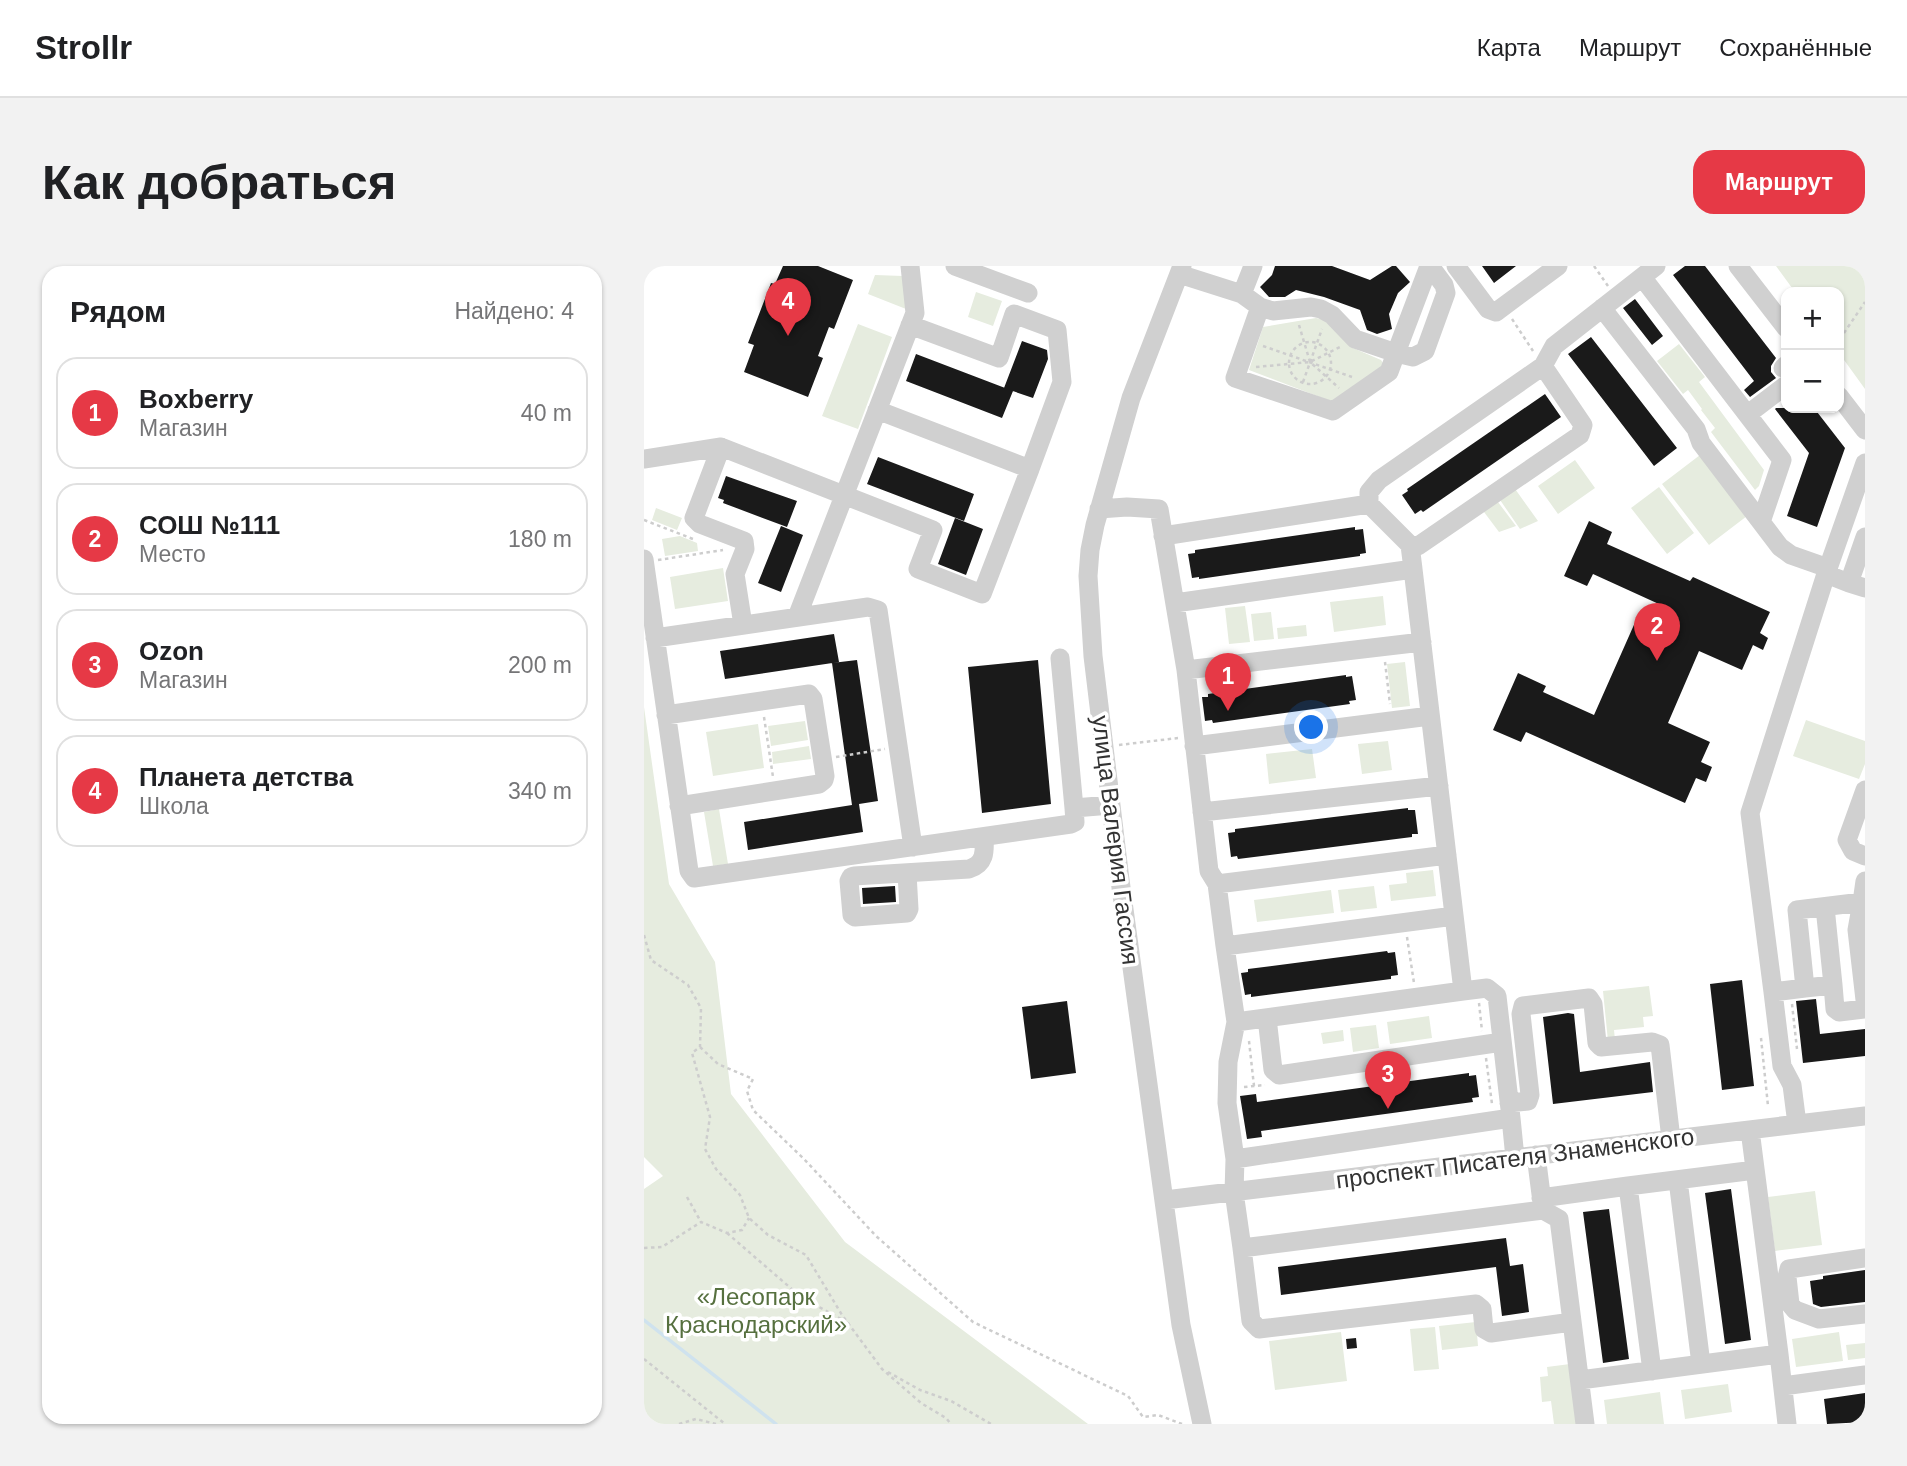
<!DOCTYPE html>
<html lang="ru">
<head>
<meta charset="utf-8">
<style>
	body { margin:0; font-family:Arial,sans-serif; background:#f2f2f2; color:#202124 }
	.controls { position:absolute; right:21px; top:21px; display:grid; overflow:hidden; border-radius:14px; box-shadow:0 2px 5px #0004 }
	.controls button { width:63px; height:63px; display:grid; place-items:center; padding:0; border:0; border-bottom:2px solid #e0e0e0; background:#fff; color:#202124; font:35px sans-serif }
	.you { position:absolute; left:668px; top:462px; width:24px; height:24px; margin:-18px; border:5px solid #fff; border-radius:50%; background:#1a73e8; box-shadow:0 0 0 10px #1a73e833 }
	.badge { display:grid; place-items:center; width:46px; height:46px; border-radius:50%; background:#e63946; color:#fff; font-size:23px; font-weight:700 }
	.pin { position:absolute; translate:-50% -58px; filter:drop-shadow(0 2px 4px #0008) }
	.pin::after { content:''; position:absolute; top:37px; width:24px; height:21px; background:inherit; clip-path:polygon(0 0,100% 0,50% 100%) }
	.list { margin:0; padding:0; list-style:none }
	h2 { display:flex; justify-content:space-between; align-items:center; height:91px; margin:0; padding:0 28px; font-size:30px }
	h2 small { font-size:23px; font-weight:400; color:#757577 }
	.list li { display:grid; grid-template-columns:46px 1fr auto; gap:21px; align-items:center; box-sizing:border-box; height:112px; margin:0 14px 14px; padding:0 14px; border:2px solid #e0e0e0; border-radius:21px }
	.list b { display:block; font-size:26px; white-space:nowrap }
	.list p { margin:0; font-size:23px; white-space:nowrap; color:#757577 }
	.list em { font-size:23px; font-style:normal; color:#757577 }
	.map { position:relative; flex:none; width:1221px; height:1158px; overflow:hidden; border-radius:21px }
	header { display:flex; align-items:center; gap:42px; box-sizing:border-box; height:98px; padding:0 35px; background:#fff; border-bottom:2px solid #e0e0e0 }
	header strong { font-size:33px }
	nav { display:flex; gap:38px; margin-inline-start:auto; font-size:24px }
	.intro { display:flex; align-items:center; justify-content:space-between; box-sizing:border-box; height:168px; padding:0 42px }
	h1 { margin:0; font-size:49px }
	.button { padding:18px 32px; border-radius:21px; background:#e63946; color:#fff; font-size:24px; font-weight:700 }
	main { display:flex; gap:42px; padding:0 42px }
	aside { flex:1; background:#fff; border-radius:21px; box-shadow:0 2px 5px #0004 }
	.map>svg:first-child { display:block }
	.green { fill:#e6ecdf }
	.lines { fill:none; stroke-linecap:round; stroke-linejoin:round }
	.stream { stroke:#cfe2ee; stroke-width:3.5 }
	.building { fill:#1a1a1a }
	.path { stroke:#cdcdcd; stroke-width:2.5; stroke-dasharray:3.5 3.5; stroke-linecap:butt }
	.minor { stroke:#d0d0d0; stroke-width:19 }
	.labels { text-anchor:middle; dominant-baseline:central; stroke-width:7; stroke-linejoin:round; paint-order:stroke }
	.street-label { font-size:24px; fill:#333; stroke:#fff }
	.park-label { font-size:24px; fill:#56703f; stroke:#fff }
</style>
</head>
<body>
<header>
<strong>Strollr</strong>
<nav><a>Карта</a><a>Маршрут</a><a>Сохранённые</a></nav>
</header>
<div class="intro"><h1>Как добраться</h1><a class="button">Маршрут</a></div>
<main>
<aside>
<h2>Рядом<small>Найдено: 4</small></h2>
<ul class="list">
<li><span class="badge">1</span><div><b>Boxberry</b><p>Магазин</p></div><em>40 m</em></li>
<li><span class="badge">2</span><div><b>СОШ №111</b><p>Место</p></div><em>180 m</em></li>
<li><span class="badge">3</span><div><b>Ozon</b><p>Магазин</p></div><em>200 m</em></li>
<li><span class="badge">4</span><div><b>Планета детства</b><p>Школа</p></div><em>340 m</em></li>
</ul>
</aside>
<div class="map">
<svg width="1221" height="1158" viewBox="0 0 1221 1158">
	<rect width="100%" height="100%" fill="#fff"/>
	<path class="green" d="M1132 0H1221V123L1195 87V26H1151Z
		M231 9 259 10 262 43 224 28Z
		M332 26 358 35 349 60 324 51Z
		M672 52 682 54 709 82 737 94 741 100 694 138 605 104 619 61Z
		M214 58 248 71 214 163 178 150Z
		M1035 78 1061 111 1055 116 1120 204 1115 220 1111 224 1067 166 1071 162 1057 144 1058 143 1044 124 1039 128 1013 95Z
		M1056 189 1103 250 1065 279 1018 218Z
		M931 194 951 222 914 248 894 220Z
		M869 220 894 255 876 263 854 231Z
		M1015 221 1050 267 1023 288 987 242Z
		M851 232 872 260 855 266 837 242Z
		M12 242 38 252 33 264 8 254Z
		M36 270 53 277 54 285 21 290 18 273Z
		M79 302 84 335 31 343 26 311Z
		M739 330 742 359 690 366 686 336Z
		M601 340 606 376 585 378 581 342Z
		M627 346 630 373 610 375 607 348Z
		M662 359 663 370 634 373 633 362Z
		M761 396 766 440 748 442 743 398Z
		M0 441 25 618 71 696 87 828 201 976 444 1158H0V923L19 910 0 891Z
		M1162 454 1221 475V498L1215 513 1149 490Z
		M161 455 164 474 127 480 124 460Z
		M114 458 120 502 69 510 62 466Z
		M744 475 748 504 718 508 714 478Z
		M165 480 167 493 129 498 128 486Z
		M668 483 672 512 625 518 622 488Z
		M75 543 84 598 69 600 60 546Z
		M789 604 792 630 747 635 745 619 763 617 762 607Z
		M730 620 733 642 697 646 694 624Z
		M687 624 690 647 613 656 610 634Z
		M1005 720 1009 750 999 751 1000 761 970 764 971 774 964 775 959 725Z
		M785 750 788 772 746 778 743 756Z
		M732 759 735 782 709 786 706 762Z
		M699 764 700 775 679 778 677 767Z
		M1171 925 1178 979 1131 985 1124 931Z
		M832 1056 834 1080 798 1084 795 1060Z
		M791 1061 795 1103 770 1105 766 1063Z
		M697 1066 703 1115 631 1124 625 1075Z
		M1195 1066 1199 1095 1152 1101 1148 1073Z
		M1221 1077V1092L1204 1094 1202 1079Z
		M926 1098 934 1158H910L907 1135 898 1136 896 1111 904 1110 903 1101Z
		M1084 1118 1088 1146 1041 1153 1037 1124Z
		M1016 1126 1020 1158H963L960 1134Z"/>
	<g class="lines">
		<path class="stream" d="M0 1054 132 1158"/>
	</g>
	<path class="building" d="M139 0H174L209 14 190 63 185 61 174 90 179 92 164 131 100 106 110 79 104 77 127 17 131 18Z
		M631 0H688L726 14 748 0H752L766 16 754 27 745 48 748 63 733 68 723 64 716 44 680 31 652 24 641 31H625L616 21 628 9Z
		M838 0H872L850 17Z
		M1041 0H1061L1132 92 1127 100V106L1132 112 1106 131 1100 124 1110 115 1029 9Z
		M991 33 1019 70 1008 79 979 42Z
		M947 71 1033 182 1010 200 924 88Z
		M378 75 403 84 404 93 389 132 360 122Z
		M272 88 369 125 358 152 262 115Z
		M901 128 917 151 779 246 777 244 771 248 758 229 764 225 763 223Z
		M1132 142H1170L1201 182 1173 261 1143 250 1165 187 1131 143Z
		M234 191 330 228 320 255 223 218Z
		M82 210 153 235 143 261 79 237 80 234 74 232Z
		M311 252 339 263 322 309 294 298Z
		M945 255 968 266 963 278 1046 315 1049 311 1126 346 1116 367 1124 372 1119 384 1109 379 1098 404 1055 385 1024 457 1066 476 1057 496 1068 501 1062 516 1052 512 1041 537 882 466 877 476 849 464 874 407 902 420 899 426 950 449 993 352 1019 364 1028 344 949 308 943 320 920 310Z
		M137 260 159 269 137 326 114 317Z
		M711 261V264L719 263 722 287 716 288V290L555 313V311L548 312 544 288 551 287V284Z
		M190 368 195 396 81 413 76 385Z
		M213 394 234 535 215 538 219 566 104 584 100 556 208 539 188 397Z
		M394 394 407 538 338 547 324 401Z
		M702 409V411L708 410 712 434 705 435 706 438 569 457 568 454 561 455 558 431H564V428Z
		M764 542V544H771L774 568H768V571L594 593 593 590 587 591 584 567 591 566V563Z
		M251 620 252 636 219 638 218 622Z
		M743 685 744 687 751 686 754 709 747 710V713L607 731V728L601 729 597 707 604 706V703Z
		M1098 714 1110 820 1078 824 1066 718Z
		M1172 733 1176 768 1221 763V790L1159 797 1152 735Z
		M423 735 432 807 387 813 378 741Z
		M924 747 930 748 936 806 1006 796 1009 826 909 838 899 751Z
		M825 807V810L832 809 835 831 828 832 829 836 617 865 618 871 603 873 596 830 612 828 613 836Z
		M1087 923 1107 1074 1081 1078 1061 927Z
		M965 943 985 1093 959 1097 939 946Z
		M862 972 866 1000 879 998 885 1046 858 1050 852 1001 637 1029 634 1001Z
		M1221 1004V1036L1177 1041 1169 1038 1166 1015 1179 1013V1010Z
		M712 1072 713 1082 703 1083 702 1073Z
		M1221 1127V1156L1183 1158 1180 1133Z"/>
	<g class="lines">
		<path class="path" d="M950 0 964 20
			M868 53 889 85
			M655 59 666 96 695 122
			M1200 67 1221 36
			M645 97a21 21 0 1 1 42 0a21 21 0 1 1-42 0Z
			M619 80 708 111
			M612 101 666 96 696 81
			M659 116 678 63
			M0 254 49 273
			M14 294 79 284
			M741 396 746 438
			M120 451 129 511
			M475 479 534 472
			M192 491 241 483
			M0 669 7 694 44 719 57 742 56 781 48 787 66 851 61 883 72 903 96 929 105 952 124 969 162 989 198 1049 238 1103 277 1137 302 1152 307 1158
			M763 671 770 717
			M835 737 838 765
			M1148 738 1153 783
			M1117 772 1124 840
			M605 775 610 820
			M56 781 74 798 109 813 103 825 109 844 160 893 232 970 329 1056 484 1130 499 1151 514 1149 538 1158
			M842 792 848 838
			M600 821 621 819
			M43 931 57 956
			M83 967 157 1031 204 1057
			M0 982 18 981 57 956 83 967 98 964 105 952
			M0 1093 81 1158
			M244 1106 276 1124 307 1135 347 1158
			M35 1158 52 1153 72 1158"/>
		<path class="minor" d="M311 0 384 27
			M538 0 487 132 451 259 446 284 444 310 449 390 476 614 537 1059 558 1158
			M812 0 844 43 852 46 914 0
			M1094 0 1142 62
			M535 8 598 28 616 41 629 45 667 41 677 43 688 49 711 73 752 87 785 0
			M998 11 1138 194 1117 256
			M598 28 609 0
			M616 41 591 112 689 145 745 106 752 87 769 91 781 85 802 27 800 19 786 0
			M958 42 1052 163 1057 177 1136 281 1147 289 1184 302
			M266 59 355 92 370 48 413 64 418 116 386 203
			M899 100 910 80 1012 0
			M1139 102 1142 99
			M1195 130 1221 164
			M1104 148 1142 119
			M77 181 50 252 56 258 100 275 101 283 91 308 99 359
			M0 193 77 181 289 264 274 303 338 328 386 203 233 144
			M455 243 483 241 515 243 542 404 565 605 573 618 581 680
			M519 270 725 238
			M1221 271 1205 317 1221 322
			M0 293 45 605 50 612 427 558 431 556 430 542 467 539
			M1182 308 1221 197
			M531 337 769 303 766 279 725 238V226L735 214 899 100 939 159 936 169 774 280 766 279
			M153 351 271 47 266 0
			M11 372 224 341 234 344 269 581
			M416 392 430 542
			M542 404 778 376
			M22 449 165 428 169 433 181 510 180 514 175 518 35 540
			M550 480 786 450
			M1221 524 1203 574 1209 585 1221 590
			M558 546 795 520
			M263 607 265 643 263 647 211 651 208 649 205 615 207 611 210 610 325 603C341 598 341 586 340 571
			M573 618 803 589
			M1218 636 1213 664 1221 734
			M1181 641 1189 719
			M810 650 581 680 592 756 819 725
			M1161 722 1189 719 1191 743 1195 746 1221 743
			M1129 726 1106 547 1182 308 1205 317
			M623 752 629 804 635 809 858 776
			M592 756 584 796 583 837 591 893 867 852 853 730 843 722 819 725 769 303
			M865 837 884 835 886 829 877 748 879 740 945 732 949 738 953 777 957 781 1008 776 1016 779 1027 873
			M867 852 871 892
			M1153 858 1148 819 1138 800 1129 726 1161 722 1153 644 1218 636 1221 615
			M1106 864 1135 1088
			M892 889 899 944 915 953 941 1158
			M591 893 590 926 598 982 899 944
			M1034 914 1057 1098
			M984 920 1111 904
			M897 932 984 920 1008 1105
			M521 934 1221 850
			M598 982 607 1055 615 1063 832 1038 838 1043 840 1063 847 1067 928 1056
			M1221 992 1145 1003 1143 1011 1146 1038 1151 1044 1175 1053 1221 1048
			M936 1114 1135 1088 1143 1158
			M1139 1120 1221 1109"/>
	</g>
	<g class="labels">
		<g class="street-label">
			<text transform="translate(472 574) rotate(83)">улица Валерия Гассия</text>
			<text transform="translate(871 892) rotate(-7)">проспект Писателя Знаменского</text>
		</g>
		<g class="park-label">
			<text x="112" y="1030">«Лесопарк<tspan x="112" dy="28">Краснодарский»</tspan></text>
		</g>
	</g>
</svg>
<div class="controls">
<button>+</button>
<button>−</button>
</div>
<div class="you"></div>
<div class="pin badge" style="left:584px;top:445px">1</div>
<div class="pin badge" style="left:1013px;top:395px">2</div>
<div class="pin badge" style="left:744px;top:843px">3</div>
<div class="pin badge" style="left:144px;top:70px">4</div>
</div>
</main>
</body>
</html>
